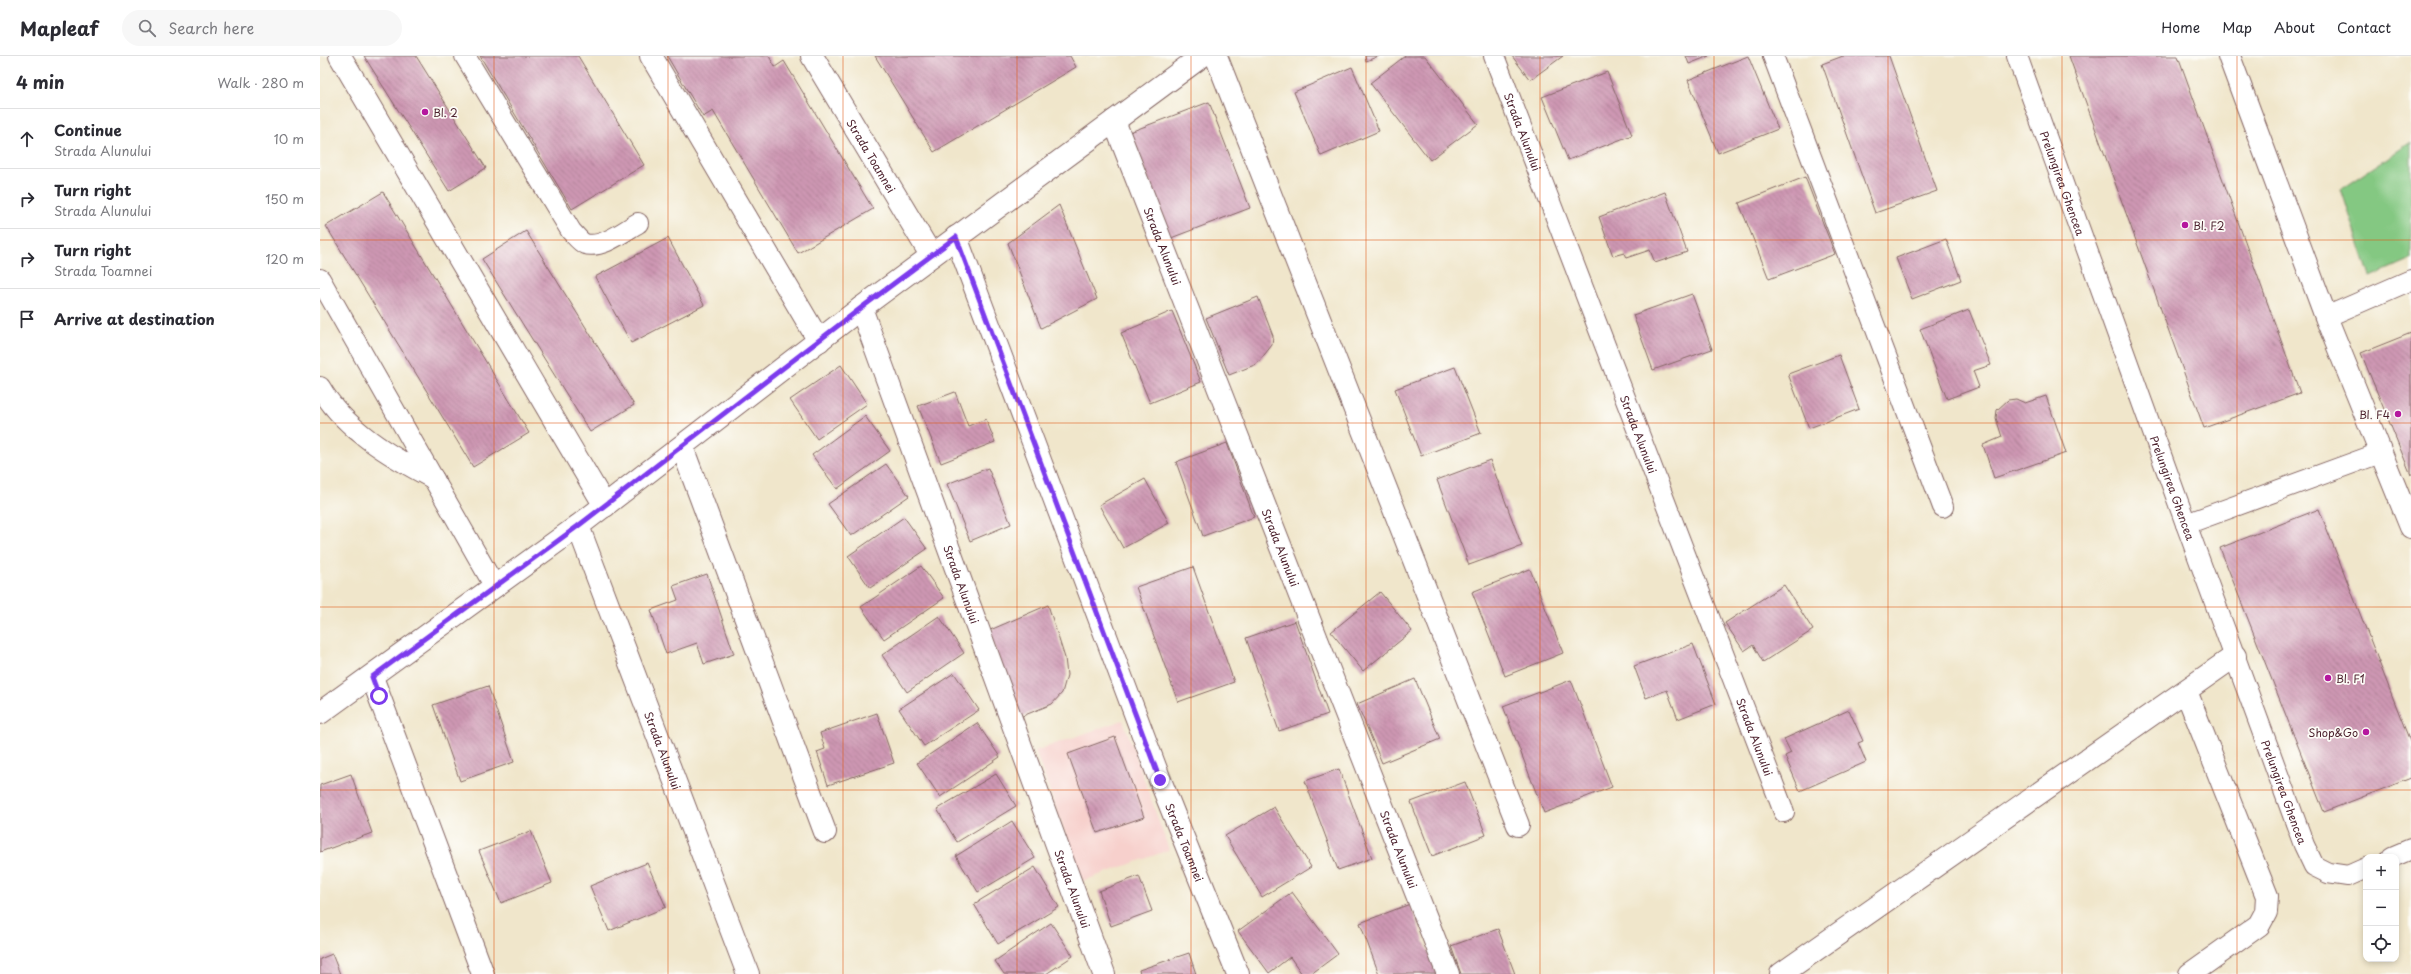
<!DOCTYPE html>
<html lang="en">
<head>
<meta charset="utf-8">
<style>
	body { margin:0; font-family:"Playpen Sans",sans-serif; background:#f7f7f7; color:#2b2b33 }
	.controls { position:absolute; right:12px; bottom:12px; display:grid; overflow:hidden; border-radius:8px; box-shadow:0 2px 6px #0003 }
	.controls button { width:36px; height:36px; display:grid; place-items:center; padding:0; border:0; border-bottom:1px solid #e1e1e2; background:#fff; color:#2b2b33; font:20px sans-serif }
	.stop { position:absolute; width:12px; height:12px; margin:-9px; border:3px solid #7c3aed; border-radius:50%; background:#fff }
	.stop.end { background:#7c3aed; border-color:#fff; box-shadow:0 1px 4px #0008 }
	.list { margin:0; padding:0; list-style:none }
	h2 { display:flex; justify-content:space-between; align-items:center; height:52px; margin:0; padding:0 16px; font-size:17px }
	h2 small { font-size:13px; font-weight:400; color:#7c7c81 }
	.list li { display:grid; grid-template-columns:26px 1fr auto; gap:12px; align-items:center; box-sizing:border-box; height:60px; padding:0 16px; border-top:1px solid #e1e1e2 }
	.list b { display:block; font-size:15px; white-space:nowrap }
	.list p { margin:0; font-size:13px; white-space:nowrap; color:#7c7c81 }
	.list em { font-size:13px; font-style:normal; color:#7c7c81 }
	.icon { flex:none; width:22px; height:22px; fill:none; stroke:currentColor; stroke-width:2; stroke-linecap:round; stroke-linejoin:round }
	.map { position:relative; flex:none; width:2091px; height:918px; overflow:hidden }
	header { display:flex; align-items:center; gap:24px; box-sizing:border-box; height:56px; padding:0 20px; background:#fff; border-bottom:1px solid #e1e1e2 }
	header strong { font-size:19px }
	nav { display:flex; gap:22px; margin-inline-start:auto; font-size:14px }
	.search { width:280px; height:36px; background:#f7f7f7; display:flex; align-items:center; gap:10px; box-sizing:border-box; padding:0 14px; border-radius:22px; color:#7c7c81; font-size:15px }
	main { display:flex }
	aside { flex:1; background:#fff }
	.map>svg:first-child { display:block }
	.built { fill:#f7d0cc }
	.green { fill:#84c882; stroke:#677456 }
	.building { fill:url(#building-back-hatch) }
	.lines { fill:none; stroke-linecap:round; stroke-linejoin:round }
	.lane-casing { stroke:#846563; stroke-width:22 }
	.street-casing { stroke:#846563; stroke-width:24 }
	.lane { stroke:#fff; stroke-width:20 }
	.street { stroke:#fff; stroke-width:22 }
	.route { stroke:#7c3aed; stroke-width:5 }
	.grid { fill:none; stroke:#e0560e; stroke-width:1; stroke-opacity:0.55 }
	.poi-dot { fill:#b5179e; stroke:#fdfcf7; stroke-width:1.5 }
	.labels { text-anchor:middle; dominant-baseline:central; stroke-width:3.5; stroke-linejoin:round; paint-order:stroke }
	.poi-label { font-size:11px; fill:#4a1f2b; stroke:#fdfcf7; text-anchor:start }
	.street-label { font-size:11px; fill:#4a1f2b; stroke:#fdfcf7 }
</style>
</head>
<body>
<header>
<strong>Mapleaf</strong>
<div class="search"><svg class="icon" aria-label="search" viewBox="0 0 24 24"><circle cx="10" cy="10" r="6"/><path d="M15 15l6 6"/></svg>Search here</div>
<nav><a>Home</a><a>Map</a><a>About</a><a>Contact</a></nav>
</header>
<main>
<aside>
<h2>4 min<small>Walk · 280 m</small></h2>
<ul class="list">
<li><svg class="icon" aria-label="ahead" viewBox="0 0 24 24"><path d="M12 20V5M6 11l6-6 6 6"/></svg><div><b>Continue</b><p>Strada Alunului</p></div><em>10 m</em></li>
<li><svg class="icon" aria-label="right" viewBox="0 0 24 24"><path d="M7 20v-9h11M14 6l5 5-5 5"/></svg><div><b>Turn right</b><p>Strada Alunului</p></div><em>150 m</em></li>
<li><svg class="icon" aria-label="right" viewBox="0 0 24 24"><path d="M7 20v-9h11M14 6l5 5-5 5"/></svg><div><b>Turn right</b><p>Strada Toamnei</p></div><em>120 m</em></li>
<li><svg class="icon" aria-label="arrive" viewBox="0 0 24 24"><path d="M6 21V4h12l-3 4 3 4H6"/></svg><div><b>Arrive at destination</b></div></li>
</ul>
</aside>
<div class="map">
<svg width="2091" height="918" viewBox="0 0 2091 918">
	<defs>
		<pattern id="building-back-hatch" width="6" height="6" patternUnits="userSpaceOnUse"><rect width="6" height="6" fill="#ce97b3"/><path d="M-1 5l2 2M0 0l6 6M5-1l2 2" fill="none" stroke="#a97b92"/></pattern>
	</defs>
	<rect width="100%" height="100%" fill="#fdfcf7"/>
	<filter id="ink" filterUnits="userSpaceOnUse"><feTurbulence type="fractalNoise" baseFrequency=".025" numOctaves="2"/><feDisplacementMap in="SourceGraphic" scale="8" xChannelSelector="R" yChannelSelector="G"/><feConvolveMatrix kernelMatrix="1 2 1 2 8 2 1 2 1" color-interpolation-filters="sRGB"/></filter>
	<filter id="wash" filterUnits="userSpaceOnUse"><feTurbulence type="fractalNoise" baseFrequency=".012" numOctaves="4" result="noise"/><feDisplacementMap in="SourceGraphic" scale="16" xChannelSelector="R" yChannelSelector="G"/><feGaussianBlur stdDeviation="0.9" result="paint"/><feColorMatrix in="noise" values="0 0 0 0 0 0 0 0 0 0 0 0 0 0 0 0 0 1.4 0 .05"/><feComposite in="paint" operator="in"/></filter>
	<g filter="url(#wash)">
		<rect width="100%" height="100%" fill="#f0e6cb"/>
		<path class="built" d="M803 664 849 794 763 825 715 695Z"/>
		<path class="green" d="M2091 86V203L2050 221 2021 133Z"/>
		<g id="blocks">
			<path class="building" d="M44 0H96L166 112 129 135Z
				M160 0H258L324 109 252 153Z
				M347 0H449L455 11 464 5 553 153 478 197 393 55 383 61Z
				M555 0H750L756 11 614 96Z
				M1045 0H1059L1046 5Z
				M1085 0H1105L1158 68 1110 104 1050 27Z
				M1192 0H1243L1210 24Z
				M1366 0H1389L1369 8Z
				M1428 0 1458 73 1398 97 1368 24Z
				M1523 0H1569L1617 135 1555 157 1502 8Z
				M1749 0H1858L1980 337 1884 372Z
				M1032 11 1059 75 1001 100 974 36Z
				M1287 16 1312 79 1248 104 1222 41Z
				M889 46 930 152 851 182 810 76Z
				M1485 121 1515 198 1449 223 1419 147Z
				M63 136 209 377 153 411 6 170Z
				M1345 136 1367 196 1335 207 1330 194 1306 202 1304 197 1293 200 1279 161Z
				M739 149 777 243 721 272 688 187Z
				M206 175 314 349 270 376 162 203Z
				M348 182 384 249 311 287 275 221Z
				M1626 183 1641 224 1592 243 1576 202Z
				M1372 238 1392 293 1333 314 1313 259Z
				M938 241 953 280 952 289 937 308 909 319 886 262Z
				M1649 254 1671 309 1653 315 1659 331 1627 343 1600 273Z
				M852 255 881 326 830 347 801 277Z
				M2091 277V419L2041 297Z
				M1519 299 1539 353 1489 372 1468 318Z
				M521 309 547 348 497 383 470 344Z
				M1135 311 1161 377 1101 400 1075 333Z
				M635 336 648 370 666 363 675 386 621 407 598 350Z
				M1726 340 1746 397 1674 422 1663 389 1682 381 1676 362 1677 354 1688 344 1696 343 1705 347Z
				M545 360 570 395 517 433 492 399Z
				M907 387 934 461 883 480 856 406Z
				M1170 404 1202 490 1149 509 1117 424Z
				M566 408 589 440 531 480 508 448Z
				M668 412 691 468 650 485 627 428Z
				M825 423 849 467 803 492 779 449Z
				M1999 453 2091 688V722L2004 756 1900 492Z
				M584 461 607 493 550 532 528 500Z
				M601 510 624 542 564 583 541 551Z
				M873 511 914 626 858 646 816 531Z
				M1210 513 1243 597 1185 620 1152 536Z
				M387 518 414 598 384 608 377 587 346 598 331 554 358 544 353 530Z
				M1464 529 1493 574 1443 606 1433 589 1424 595 1405 567Z
				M1060 536 1092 575 1043 615 1011 576Z
				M728 549 745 602 747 619 742 637 732 648 700 661 668 575Z
				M619 560 644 597 587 636 562 599Z
				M975 565 1008 658 959 675 926 582Z
				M1373 588 1396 648 1358 663 1347 634 1326 642 1314 610Z
				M634 617 659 654 604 690 579 653Z
				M1095 623 1120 683 1062 707 1037 648Z
				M1251 624 1292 731 1224 757 1183 650Z
				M168 630 194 706 140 725 113 649Z
				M1529 654 1543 685 1538 687 1546 706 1480 735 1465 700 1471 697 1464 683Z
				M557 657 574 707 508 729 497 696 505 693 500 677Z
				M657 667 680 701 620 741 597 707Z
				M795 681 824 761 777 777 748 698Z
				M1019 713 1052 802 1018 814 985 725Z
				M31 718 52 777 0 796V729Z
				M676 718 696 750 637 786 617 753Z
				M1145 726 1166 779 1112 800 1091 746Z
				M954 751 991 811 942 841 905 780Z
				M692 765 715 802 658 836 636 800Z
				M211 775 232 827 181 847 159 795Z
				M327 807 346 851 289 875 270 830Z
				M715 811 739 851 678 888 654 848Z
				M819 820 832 855 791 870 779 835Z
				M972 836 1018 898 991 918H982L970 901 949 917 918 875Z
				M1090 848 1117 918H1059L1040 867Z
				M731 867 753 900 726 918H684L675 905Z
				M1178 873 1195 918H1141L1131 890Z
				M869 897 876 918H820L819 914Z
				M12 898 20 918H0V903Z"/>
		</g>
	</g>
	<g filter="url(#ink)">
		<use href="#blocks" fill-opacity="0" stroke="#846563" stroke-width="1"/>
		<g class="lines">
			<defs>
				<g id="lane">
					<path d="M145 0 251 175C255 179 260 186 265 188 282 193 304 175 318 167"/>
					<path id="s1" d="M1174 0 1464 756"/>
					<path d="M1453 0 1623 451"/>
					<path id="s2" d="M1697 0 1866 468 1984 789 1994 810 2008 817 2028 820 2046 812"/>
					<path d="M0 223 175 531"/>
					<path d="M2006 261 2091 224"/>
					<path d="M0 331C24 373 71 401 114 423"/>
					<path d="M1866 468 2060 397"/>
					<path d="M2072 801 2091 793"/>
				</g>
				<g id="street">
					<path d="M20 0 285 450"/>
					<path d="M331 0 499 285"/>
					<path id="s3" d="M492 0 611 199"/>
					<path d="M896 0 1198 769"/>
					<path d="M1909 0 2006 261 2091 471"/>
					<path id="s4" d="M794 65 1128 918"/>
					<path id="s5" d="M636 181 840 724 918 918"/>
					<path id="s6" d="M541 252 784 918"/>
					<path d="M362 391 505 776"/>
					<path id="s7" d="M258 470 428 918"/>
					<path d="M52 621 163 918"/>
					<path d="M1866 635 1947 840 1946 856 1939 869 1870 918"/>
					<path d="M0 657 258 470 541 252 882 0"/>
					<path d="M1461 918 1915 600"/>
				</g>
			</defs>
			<use href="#lane" class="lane-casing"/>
			<use href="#street" class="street-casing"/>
			<use href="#lane" class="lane"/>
			<use href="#street" class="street"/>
		</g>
	</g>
	<g class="lines" filter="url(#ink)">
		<path class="route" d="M59 640 52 621 258 470 541 252 636 181 840 724"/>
	</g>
	<path class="grid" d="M174 0V918M348 0V918M523 0V918M697 0V918M871 0V918M1046 0V918M1220 0V918M1394 0V918M1568 0V918M1742 0V918M1917 0V918M0 184H2091M0 367H2091M0 551H2091M0 734H2091"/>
	<g class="poi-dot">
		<circle cx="105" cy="56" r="4"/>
		<circle cx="1865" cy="169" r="4"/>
		<circle cx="2078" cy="358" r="4"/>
		<circle cx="2008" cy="622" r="4"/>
		<circle cx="2046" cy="676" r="4"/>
	</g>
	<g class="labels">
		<g class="poi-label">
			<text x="113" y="56">Bl. 2</text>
			<text x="1873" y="169">Bl. F2</text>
			<text x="2070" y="358" text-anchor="end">Bl. F4</text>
			<text x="2016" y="622">Bl. F1</text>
			<text x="2038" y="676" text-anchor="end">Shop&amp;Go</text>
		</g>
		<g class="street-label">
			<text stroke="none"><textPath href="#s1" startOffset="81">Strada Alunului</textPath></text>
			<text stroke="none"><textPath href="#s3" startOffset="116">Strada Toamnei</textPath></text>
			<text stroke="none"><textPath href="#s2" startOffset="135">Prelungirea Ghencea</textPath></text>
			<text stroke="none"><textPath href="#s4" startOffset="134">Strada Alunului</textPath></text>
			<text stroke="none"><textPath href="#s1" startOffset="405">Strada Alunului</textPath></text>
			<text stroke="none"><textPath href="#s2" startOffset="459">Prelungirea Ghencea</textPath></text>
			<text stroke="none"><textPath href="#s4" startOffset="458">Strada Alunului</textPath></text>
			<text stroke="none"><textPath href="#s6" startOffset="294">Strada Alunului</textPath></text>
			<text stroke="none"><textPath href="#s1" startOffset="729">Strada Alunului</textPath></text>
			<text stroke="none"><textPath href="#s7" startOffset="240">Strada Alunului</textPath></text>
			<text stroke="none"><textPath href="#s2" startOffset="783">Prelungirea Ghencea</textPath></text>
			<text stroke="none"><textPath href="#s5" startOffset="647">Strada Toamnei</textPath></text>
			<text stroke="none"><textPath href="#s4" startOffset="782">Strada Alunului</textPath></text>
			<text stroke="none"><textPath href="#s6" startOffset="618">Strada Alunului</textPath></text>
		</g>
	</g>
</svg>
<div class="controls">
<button>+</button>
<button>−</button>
<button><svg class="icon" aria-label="locate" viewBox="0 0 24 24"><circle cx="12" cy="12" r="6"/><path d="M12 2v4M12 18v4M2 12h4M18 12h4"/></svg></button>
</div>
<div class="stop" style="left:59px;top:640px"></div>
<div class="stop end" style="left:840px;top:724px"></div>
</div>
</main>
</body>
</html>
